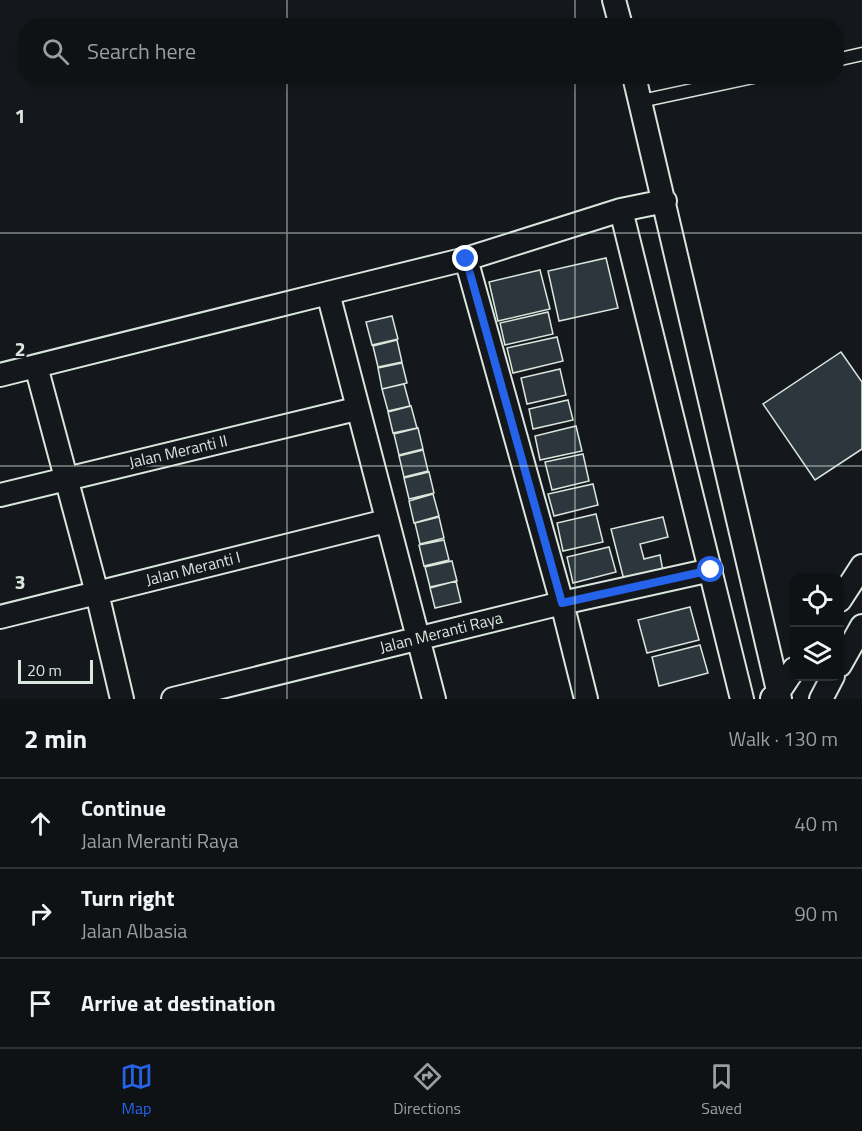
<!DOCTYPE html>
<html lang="en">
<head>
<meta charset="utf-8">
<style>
	body { margin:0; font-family:"Titillium Web",sans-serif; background:#1d2022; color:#f1f3f6 }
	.controls { position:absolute; right:18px; bottom:18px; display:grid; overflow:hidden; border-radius:12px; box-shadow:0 3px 9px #0003 }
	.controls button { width:54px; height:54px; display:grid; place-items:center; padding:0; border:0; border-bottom:2px solid #2f3234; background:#0f1215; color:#f1f3f6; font:30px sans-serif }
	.scale { position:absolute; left:18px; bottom:15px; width:75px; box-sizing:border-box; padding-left:6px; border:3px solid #d8e6dc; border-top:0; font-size:16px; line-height:21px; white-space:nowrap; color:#d8e6dc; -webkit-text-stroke:4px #14181c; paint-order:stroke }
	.stop { position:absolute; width:18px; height:18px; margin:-14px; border:4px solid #2563eb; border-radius:50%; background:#fff }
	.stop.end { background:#2563eb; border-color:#fff; box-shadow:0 2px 6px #0008 }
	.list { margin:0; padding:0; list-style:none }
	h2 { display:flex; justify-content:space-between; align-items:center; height:78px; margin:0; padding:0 24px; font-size:26px }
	h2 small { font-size:20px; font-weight:400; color:#9b9ea0 }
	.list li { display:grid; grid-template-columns:39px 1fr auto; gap:18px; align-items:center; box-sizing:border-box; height:90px; padding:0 24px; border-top:2px solid #2f3234 }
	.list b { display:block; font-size:22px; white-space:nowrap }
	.list p { margin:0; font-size:20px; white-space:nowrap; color:#9b9ea0 }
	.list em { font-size:20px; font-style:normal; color:#9b9ea0 }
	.icon { flex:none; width:33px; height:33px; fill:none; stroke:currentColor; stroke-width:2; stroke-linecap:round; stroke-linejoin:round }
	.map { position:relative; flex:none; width:862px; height:699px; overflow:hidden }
	.search { position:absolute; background:#0f1215; box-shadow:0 3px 9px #0003; left:18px; right:18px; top:18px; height:66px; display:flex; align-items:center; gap:15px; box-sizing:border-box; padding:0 21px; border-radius:24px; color:#9b9ea0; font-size:22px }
	.sheet { height:348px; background:#0f1215 }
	nav { display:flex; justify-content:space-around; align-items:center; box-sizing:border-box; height:84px; border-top:2px solid #2f3234; background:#0f1215; font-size:16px; color:#9b9ea0 }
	nav a { display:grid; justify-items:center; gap:3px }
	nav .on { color:#2563eb }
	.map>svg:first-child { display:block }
	.building { fill:#2c363c; stroke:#d8e6dc; stroke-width:1.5 }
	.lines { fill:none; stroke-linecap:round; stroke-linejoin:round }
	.service-casing { stroke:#d8e6dc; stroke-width:15 }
	.minor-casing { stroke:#d8e6dc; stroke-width:26 }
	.service { stroke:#14181c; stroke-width:12 }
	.minor { stroke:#14181c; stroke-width:22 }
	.route { stroke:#2563eb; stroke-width:8 }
	.grid { fill:none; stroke:#d8e6dc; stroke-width:1.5; stroke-opacity:0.55 }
	.labels { text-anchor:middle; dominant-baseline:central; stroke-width:4.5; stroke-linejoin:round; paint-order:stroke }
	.street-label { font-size:16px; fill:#d8e6dc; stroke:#14181c }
	.grid-label { font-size:20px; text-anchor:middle; font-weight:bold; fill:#d8e6dc; stroke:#14181c; stroke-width:4.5; stroke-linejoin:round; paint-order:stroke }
</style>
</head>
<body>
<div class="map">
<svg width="862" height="699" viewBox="0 0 862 699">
	<rect width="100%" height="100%" fill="#14181c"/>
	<path class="building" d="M606 258 618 308 559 321 548 271Z
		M540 270 550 309 498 321 489 282Z
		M548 312 553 334 505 345 500 323Z
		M392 316 398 339 372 345 366 322Z
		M557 337 563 361 513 373 507 348Z
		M397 340 402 362 378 367 373 346Z
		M841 352 862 382V449L815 480 763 404Z
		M402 363 407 383 382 389 378 368Z
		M560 369 566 395 527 404 521 378Z
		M404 384 410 406 388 411 382 389Z
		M568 400 573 420 533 429 529 409Z
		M411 406 417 428 393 433 388 412Z
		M576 426 582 451 540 460 535 436Z
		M418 428 423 449 399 455 394 434Z
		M423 450 428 471 404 477 399 456Z
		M583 454 589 481 552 490 545 462Z
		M429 472 434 493 409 499 404 478Z
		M593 484 598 505 554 516 548 494Z
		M433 494 439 516 414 523 409 501Z
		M596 514 603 542 563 551 557 523Z
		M439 517 444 538 420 544 415 523Z
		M663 517 668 537 640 544 644 559 660 555 663 571 624 580 611 529Z
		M444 540 449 560 424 566 419 545Z
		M609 547 616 572 573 583 567 557Z
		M452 561 457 581 430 587 425 567Z
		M456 581 461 602 435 608 430 588Z
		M690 607 699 640 647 653 638 620Z
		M700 645 708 673 659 686 652 657Z"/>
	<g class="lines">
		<defs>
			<path id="service" d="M836 60 862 54
				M641 101 758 76"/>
			<path id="minor" d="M614 0 621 26
				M634 76 780 699
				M621 210 742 699
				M466 259 562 603 586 699
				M328 293 466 259 621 210 665 201
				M36 366 97 593 122 699
				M0 375 328 293 434 699
				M0 495 356 409
				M840 600 862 566
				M0 617 386 521
				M840 665 862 626
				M772 698 778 693 794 669
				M173 699 562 603 711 570
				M821 699 833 676"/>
		</defs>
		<use href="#service" class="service-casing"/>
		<use href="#minor" class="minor-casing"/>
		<use href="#service" class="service"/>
		<use href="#minor" class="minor"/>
	</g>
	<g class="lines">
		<path class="route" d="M466 259 562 603 711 570"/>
	</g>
	<path class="grid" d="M287 0V26M575 0V26M287 76V699M575 76V699M0 233H862M0 466H862"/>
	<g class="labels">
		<g class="street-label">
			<text transform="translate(178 451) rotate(-13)">Jalan Meranti II</text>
			<text transform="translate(193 568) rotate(-14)">Jalan Meranti I</text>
			<text transform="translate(441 632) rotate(-14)">Jalan Meranti Raya</text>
		</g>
	</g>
	<g class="grid-label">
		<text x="20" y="123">1</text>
		<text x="20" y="356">2</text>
		<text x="20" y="589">3</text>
	</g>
</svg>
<div class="controls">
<button><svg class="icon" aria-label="locate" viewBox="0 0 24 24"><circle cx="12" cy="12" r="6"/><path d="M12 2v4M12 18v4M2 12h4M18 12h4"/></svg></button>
<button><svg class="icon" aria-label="layers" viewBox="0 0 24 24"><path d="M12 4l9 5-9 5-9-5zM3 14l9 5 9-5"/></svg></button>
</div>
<div class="scale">20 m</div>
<div class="stop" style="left:711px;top:570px"></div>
<div class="stop end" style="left:466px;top:259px"></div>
<div class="search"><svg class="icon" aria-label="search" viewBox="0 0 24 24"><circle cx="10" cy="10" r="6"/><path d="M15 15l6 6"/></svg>Search here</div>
</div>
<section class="sheet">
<h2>2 min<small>Walk · 130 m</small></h2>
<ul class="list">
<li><svg class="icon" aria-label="ahead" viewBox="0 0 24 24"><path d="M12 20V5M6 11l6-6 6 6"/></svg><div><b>Continue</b><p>Jalan Meranti Raya</p></div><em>40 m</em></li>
<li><svg class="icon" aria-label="right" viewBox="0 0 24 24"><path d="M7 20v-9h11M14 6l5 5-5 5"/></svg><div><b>Turn right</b><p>Jalan Albasia</p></div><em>90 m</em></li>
<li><svg class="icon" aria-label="arrive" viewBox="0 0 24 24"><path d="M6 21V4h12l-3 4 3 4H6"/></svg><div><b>Arrive at destination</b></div></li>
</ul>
</section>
<nav>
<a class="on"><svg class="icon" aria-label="map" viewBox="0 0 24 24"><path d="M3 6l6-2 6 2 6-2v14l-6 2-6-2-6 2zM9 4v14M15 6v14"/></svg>Map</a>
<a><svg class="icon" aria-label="directions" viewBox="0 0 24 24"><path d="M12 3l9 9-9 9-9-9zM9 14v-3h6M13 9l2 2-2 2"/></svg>Directions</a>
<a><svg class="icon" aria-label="saved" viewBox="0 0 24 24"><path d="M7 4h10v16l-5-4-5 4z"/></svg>Saved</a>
</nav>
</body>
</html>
